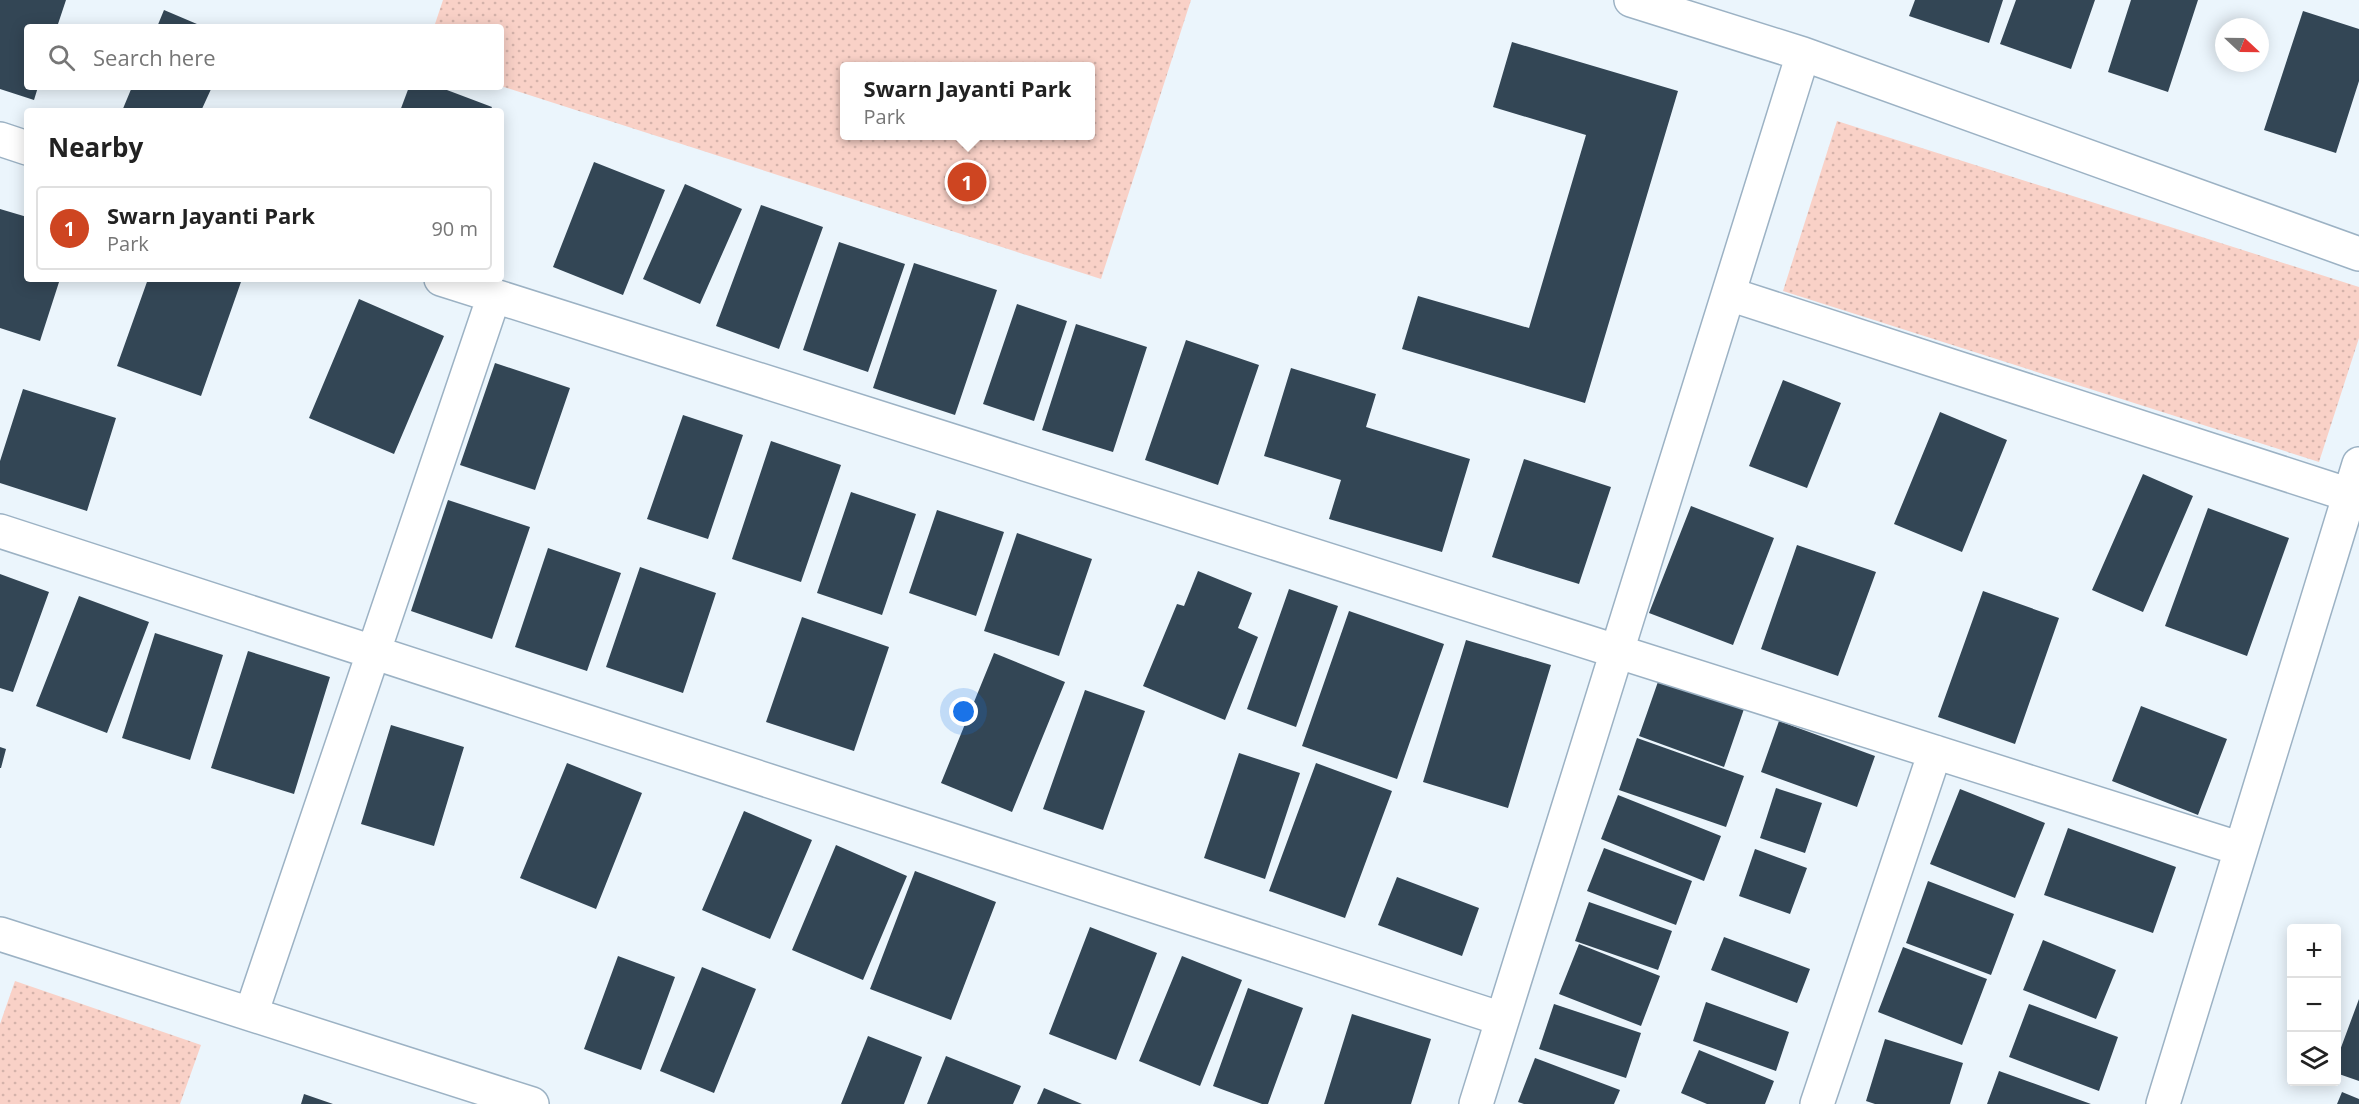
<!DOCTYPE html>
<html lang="en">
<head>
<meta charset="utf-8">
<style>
	body { margin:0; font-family:"Open Sans",sans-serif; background:#f2f2f2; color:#222 }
	.controls { position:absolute; right:18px; bottom:18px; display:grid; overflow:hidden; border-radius:6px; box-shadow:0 3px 15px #0003 }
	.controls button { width:54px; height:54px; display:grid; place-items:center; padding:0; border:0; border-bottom:2px solid #e0e0e0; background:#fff; color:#222; font:30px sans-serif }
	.compass { position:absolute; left:2215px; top:18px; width:54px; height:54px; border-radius:50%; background:#fff; box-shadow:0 3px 15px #0003; rotate:112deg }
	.you { position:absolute; left:964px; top:712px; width:21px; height:21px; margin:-15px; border:4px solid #fff; border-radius:50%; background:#1a73e8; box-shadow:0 0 0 9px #1a73e833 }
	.badge { display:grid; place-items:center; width:39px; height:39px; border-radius:50%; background:#ce4521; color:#fff; font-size:20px; font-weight:700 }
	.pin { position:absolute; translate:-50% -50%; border:3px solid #fff; box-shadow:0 2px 6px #0006 }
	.popup { position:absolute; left:840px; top:62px; width:255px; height:78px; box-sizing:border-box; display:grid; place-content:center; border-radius:6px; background:#fff; filter:drop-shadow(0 2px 4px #0005); font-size:20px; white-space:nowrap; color:#767676 }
	.popup b { font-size:22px; color:#222 }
	.popup::after { content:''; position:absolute; left:50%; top:100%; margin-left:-12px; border:12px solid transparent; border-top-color:#fff }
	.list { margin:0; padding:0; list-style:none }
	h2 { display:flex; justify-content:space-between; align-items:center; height:78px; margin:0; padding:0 24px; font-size:26px }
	h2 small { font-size:20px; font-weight:400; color:#767676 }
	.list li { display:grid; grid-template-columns:39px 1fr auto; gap:18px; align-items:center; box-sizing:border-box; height:84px; margin:0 12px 12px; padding:0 12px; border:2px solid #e0e0e0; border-radius:6px }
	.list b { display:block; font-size:22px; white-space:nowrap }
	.list p { margin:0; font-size:20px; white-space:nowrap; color:#767676 }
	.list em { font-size:20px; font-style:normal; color:#767676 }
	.icon { flex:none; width:33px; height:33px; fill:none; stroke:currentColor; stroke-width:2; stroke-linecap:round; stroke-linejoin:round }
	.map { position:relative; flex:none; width:2359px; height:1104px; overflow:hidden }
	.search { position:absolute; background:#fff; box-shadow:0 3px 15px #0003; left:24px; top:24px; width:480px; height:66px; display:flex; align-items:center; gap:15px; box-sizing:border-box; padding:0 21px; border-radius:6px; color:#767676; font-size:22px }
	.panel { position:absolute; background:#fff; box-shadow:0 3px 15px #0003; left:24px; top:108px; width:480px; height:174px; border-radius:6px }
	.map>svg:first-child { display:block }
	.park { fill:url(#park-dots); fill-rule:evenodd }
	.building { fill:#334655 }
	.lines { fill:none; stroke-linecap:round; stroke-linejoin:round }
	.minor-casing { stroke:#9cb2c4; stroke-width:36 }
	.minor { stroke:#fff; stroke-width:33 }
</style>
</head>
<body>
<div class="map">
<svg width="2359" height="1104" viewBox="0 0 2359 1104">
	<defs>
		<pattern id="park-dots" width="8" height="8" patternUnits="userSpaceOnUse" patternTransform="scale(1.5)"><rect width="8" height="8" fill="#f9d1c7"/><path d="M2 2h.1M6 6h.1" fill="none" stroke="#d4b2aa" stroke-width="1.8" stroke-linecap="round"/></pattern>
	</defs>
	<rect width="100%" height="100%" fill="#ebf5fc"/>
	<path class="park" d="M443 0H1191L1101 279 501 86V27H434ZM844 66H1090V136H844Z
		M1837 121 2359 287V338L2319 462 1783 291Z
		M15 981 201 1045 180 1104H0V1024Z"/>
	<path class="building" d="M0 0H66L57 27H27V87H38L34 100 0 89Z
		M1915 0H2003L1989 43 1909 16Z
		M2016 0H2095L2071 69 2000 44Z
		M2131 0H2198L2168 92 2108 72Z
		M164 10 204 27H157Z
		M2303 11 2359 29V81L2336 153 2264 130Z
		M1512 42 1678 91 1585 403 1402 349 1418 296 1529 328 1586 135 1493 107Z
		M132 87H212L201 111H122Z
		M409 87H439L492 107 490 111H400Z
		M594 162 665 190 623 295 553 267Z
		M685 184 742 209 700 304 643 279Z
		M761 205 823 227 779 349 716 326Z
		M0 209 27 217V279H60L40 341 0 328Z
		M839 242 905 264 868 372 803 350Z
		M914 263 997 290 955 415 873 388Z
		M148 279H242L201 396 117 366Z
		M359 299 444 336 394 454 309 418Z
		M1017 304 1067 321 1034 421 983 404Z
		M1076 324 1147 347 1113 452 1042 430Z
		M1186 340 1259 365 1218 485 1145 460Z
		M495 363 570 388 535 490 460 465Z
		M1291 368 1376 394 1366 427 1470 459 1442 552 1329 519 1341 480 1264 456Z
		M1783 380 1841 403 1807 488 1749 466Z
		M23 389 116 418 87 511 0 483V461Z
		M1940 412 2007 440 1962 552 1894 524Z
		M683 415 743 435 708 539 647 519Z
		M771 441 841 465 801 582 732 559Z
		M1524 459 1611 487 1579 584 1492 557Z
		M2143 474 2193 496 2143 612 2092 590Z
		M851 492 916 514 882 615 817 593Z
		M448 500 530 527 492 639 411 611Z
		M1691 506 1774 538 1733 645 1649 613Z
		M2208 508 2289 538 2247 656 2165 626Z
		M937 510 1004 532 976 616 909 593Z
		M1017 533 1092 559 1059 656 984 631Z
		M1797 545 1876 572 1838 676 1761 649Z
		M548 548 621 573 587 671 515 647Z
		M640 567 716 593 683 693 606 667Z
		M1198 571 1252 593 1238 628 1258 637 1225 720 1143 686 1177 604 1184 606Z
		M0 574 49 592 13 692 0 688Z
		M1289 589 1338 606 1296 727 1247 709Z
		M1983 591 2059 618 2015 744 1938 717Z
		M79 596 149 622 107 733 36 706Z
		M1349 611 1444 644 1397 779 1302 746Z
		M802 617 889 647 854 751 766 722Z
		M155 633 223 655 190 760 122 738Z
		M1466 640 1551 665 1508 808 1423 782Z
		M248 651 330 677 294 794 211 768Z
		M994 653 1065 682 1012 812 941 783Z
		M1660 676 1745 706 1724 767 1639 736Z
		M1085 690 1145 711 1103 830 1043 809Z
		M2141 706 2227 739 2198 815 2112 781Z
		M1779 721 1875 756 1857 807 1761 772Z
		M391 725 464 747 434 846 361 824Z
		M1637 738 1744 776 1726 827 1619 790Z
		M0 747 6 749 1 768H0Z
		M1239 753 1300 773 1265 879 1204 858Z
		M567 763 642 793 596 909 520 878Z
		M1316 763 1392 791 1345 918 1269 891Z
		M1776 788 1822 803 1805 853 1760 838Z
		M1960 789 2045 823 2015 898 1930 864Z
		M1618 795 1721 836 1704 881 1601 839Z
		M744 811 812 840 770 939 702 910Z
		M2068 828 2176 867 2153 933 2044 895Z
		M836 845 907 876 863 980 792 950Z
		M1604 848 1692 881 1676 925 1587 891Z
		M1755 849 1807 868 1790 914 1739 896Z
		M915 871 996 902 951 1020 870 989Z
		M1397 877 1479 908 1462 956 1378 925Z
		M1928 881 2014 914 1991 975 1906 943Z
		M1589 902 1672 931 1658 970 1575 941Z
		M1090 927 1157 953 1116 1060 1049 1034Z
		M1724 937 1810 969 1797 1003 1711 970Z
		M2043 940 2116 970 2096 1019 2023 990Z
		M1579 944 1660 976 1641 1026 1559 994Z
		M1903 947 1987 979 1962 1045 1878 1012Z
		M618 956 675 977 641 1070 584 1049Z
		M1182 956 1242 980 1200 1086 1139 1061Z
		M702 967 756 989 714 1093 660 1071Z
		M1248 988 1303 1008 1268 1104H1262L1213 1086Z
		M2359 999V1081L2336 1073V1061Z
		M1706 1002 1789 1032 1776 1071 1693 1041Z
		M1554 1004 1641 1033 1626 1078 1539 1049Z
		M2029 1004 2118 1037 2099 1091 2009 1057Z
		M1352 1014 1431 1039 1411 1104H1324Z
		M868 1036 922 1057 904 1104H841Z
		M1885 1039 1963 1063 1950 1104H1875L1866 1101Z
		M1699 1050 1774 1081 1765 1104H1707L1681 1093Z
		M946 1056 1021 1086 1013 1104H927Z
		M1535 1058 1620 1090 1614 1104H1524L1518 1102Z
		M1999 1071 2091 1104H1987Z
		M1044 1088 1082 1104H1037Z
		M2342 1092 2359 1099V1104H2337Z
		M304 1094 333 1104H301Z"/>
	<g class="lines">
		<defs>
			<path id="minor" d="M1631 0 1803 54 2359 254
				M0 139 27 148
				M441 279 2241 849
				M1729 294 2359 498
				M0 531 1502 1019
				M0 934 532 1104
				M251 1014 494 296
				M1476 1104 1803 54
				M1817 1104 1935 752
				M2163 1104 2359 464"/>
		</defs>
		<use href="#minor" class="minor-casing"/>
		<use href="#minor" class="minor"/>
	</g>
</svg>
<div class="controls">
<button>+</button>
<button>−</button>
<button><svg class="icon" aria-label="layers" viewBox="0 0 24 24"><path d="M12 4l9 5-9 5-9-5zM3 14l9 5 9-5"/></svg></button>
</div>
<svg class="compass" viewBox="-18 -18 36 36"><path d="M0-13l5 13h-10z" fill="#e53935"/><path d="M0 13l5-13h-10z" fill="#767676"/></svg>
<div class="you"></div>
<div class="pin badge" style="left:967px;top:182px">1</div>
<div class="popup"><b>Swarn Jayanti Park</b>Park</div>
<div class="search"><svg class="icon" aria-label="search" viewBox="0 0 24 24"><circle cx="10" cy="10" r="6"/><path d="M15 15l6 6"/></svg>Search here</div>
<section class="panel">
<h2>Nearby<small></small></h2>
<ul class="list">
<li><span class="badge">1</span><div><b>Swarn Jayanti Park</b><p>Park</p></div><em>90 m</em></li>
</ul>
</section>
</div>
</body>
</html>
